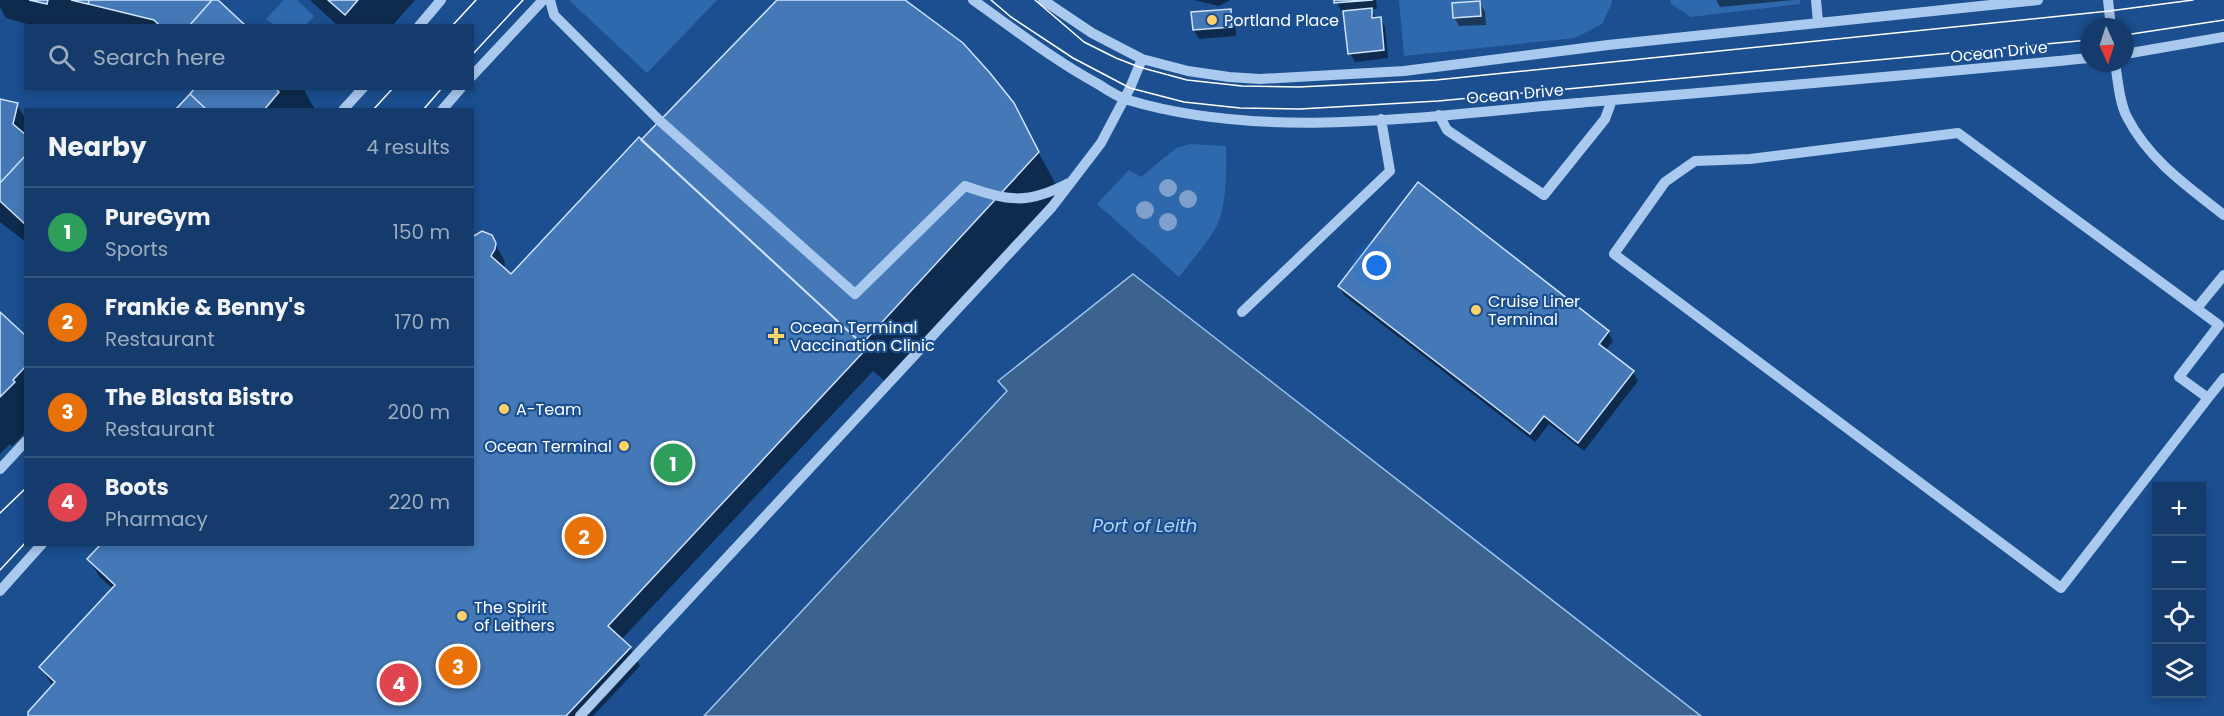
<!DOCTYPE html>
<html lang="en">
<head>
<meta charset="utf-8">
<style>
	body { margin:0; font-family:Poppins,sans-serif; background:#214673; color:#f1f3f6 }
	.controls { position:absolute; right:18px; bottom:18px; display:grid; overflow:hidden; border-radius:0px; box-shadow:0 3px 9px #0003 }
	.controls button { width:54px; height:54px; display:grid; place-items:center; padding:0; border:0; border-bottom:2px solid #33557e; background:#143b6b; color:#f1f3f6; font:30px sans-serif }
	.compass { position:absolute; left:2080px; top:18px; width:54px; height:54px; border-radius:50%; background:#143b6b; box-shadow:0 3px 9px #0003; rotate:177deg }
	.you { position:absolute; left:1377px; top:266px; width:21px; height:21px; margin:-15px; border:4px solid #fff; border-radius:50%; background:#1a73e8; box-shadow:0 0 0 9px #1a73e833 }
	.badge { display:grid; place-items:center; width:39px; height:39px; border-radius:50%; background:#ffd166; color:#fff; font-size:20px; font-weight:700 }
	.pin { position:absolute; translate:-50% -50%; border:3px solid #fff; box-shadow:0 2px 6px #0006 }
	.list { margin:0; padding:0; list-style:none }
	h2 { display:flex; justify-content:space-between; align-items:center; height:78px; margin:0; padding:0 24px; font-size:26px }
	h2 small { font-size:20px; font-weight:400; color:#9dadc1 }
	.list li { display:grid; grid-template-columns:39px 1fr auto; gap:18px; align-items:center; box-sizing:border-box; height:90px; padding:0 24px; border-top:2px solid #33557e }
	.list b { display:block; font-size:22px; white-space:nowrap }
	.list p { margin:0; font-size:20px; white-space:nowrap; color:#9dadc1 }
	.list em { font-size:20px; font-style:normal; color:#9dadc1 }
	.icon { flex:none; width:33px; height:33px; fill:none; stroke:currentColor; stroke-width:2; stroke-linecap:round; stroke-linejoin:round }
	.map { position:relative; flex:none; width:2224px; height:716px; overflow:hidden }
	.search { position:absolute; background:#143b6b; box-shadow:0 3px 9px #0003; left:24px; top:24px; width:450px; height:66px; display:flex; align-items:center; gap:15px; box-sizing:border-box; padding:0 21px; border-radius:0px; color:#9dadc1; font-size:22px }
	.panel { position:absolute; background:#143b6b; box-shadow:0 3px 9px #0003; left:24px; top:108px; width:450px; height:438px; border-radius:0px }
	.map>svg:first-child { display:block }
	.green { fill:#2e69ad }
	.water { fill:#3c6290; stroke:#9cc4f0; stroke-width:1.5 }
	.shadow { fill:#0007 }
	.building { fill:#4478b7; stroke:#cfe3fa; stroke-width:1.5 }
	.lines { fill:none; stroke-linecap:round; stroke-linejoin:round }
	.minor { stroke:#a9c9ee; stroke-width:10 }
	.tram { stroke:#fff; stroke-width:1.5 }
	.tree { fill:#7ea0ca }
	.poi-dot { fill:#ffd166; stroke:#1b4f8f; stroke-width:2 }
	.labels { text-anchor:middle; dominant-baseline:central; stroke-width:4.5; stroke-linejoin:round; paint-order:stroke }
	.poi-label { font-size:16px; fill:#fff; stroke:#1b4f8f; text-anchor:start }
	.street-label { font-size:16px; fill:#fff; stroke:#1b4f8f }
	.water-label { font-size:18px; font-style:italic; fill:#b5d3f5; stroke:#1b4f8f }
</style>
</head>
<body>
<div class="map">
<svg width="2224" height="716" viewBox="0 0 2224 716">
	<rect width="100%" height="100%" fill="#1b4f8f"/>
	<path class="green" d="M284 0H297L314 16 306 25H274L266 19Z
		M572 0H717L647 73 570 1Z
		M1399 0H1612V3L1602 24 1575 38 1404 56Z
		M1670 0H1800V4L1691 17 1671 4Z
		M1190 144 1226 146C1227 164 1226 201 1220 218 1214 236 1191 261 1179 277L1097 204 1129 170 1141 177 1176 148Z"/>
	<path class="water" d="M1133 274 1701 716H704L1007 391 998 381Z"/>
	<path class="shadow" d="M0 0H216L244 26H34L6 18 0 7Z
		M310 0H415L392 26H338Z
		M779 0H902L1012 104 1060 192 885 381 873 371 621 640 630 648 640 666 593 716H29L53 687 41 667 113 589 100 577 89 560 472 544 491 236 505 262 504 269 511 276 646 146Z
		M1194 0H1230L1219 6Z
		M1336 0H1376L1377 9H1371L1376 19 1380 18 1385 27 1388 58 1355 62 1350 53 1345 11H1341Z
		M1716 0H1793L1720 7Z
		M1480 3 1485 12 1486 25 1459 26 1454 17Z
		M1230 11 1235 19 1236 36 1199 39 1194 30Z
		M197 88H303L314 108 178 110Z
		M0 100 17 105 26 119V242L0 222Z
		M1339 286 1608 332 1613 341 1605 351 1633 372 1638 381 1584 451 1549 424 1535 442 1344 295Z
		M0 314 26 338V432L12 446 10 444 0 454Z"/>
	<path class="building" d="M29 0H48L47 4Z
		M71 0H89L88 4Z
		M89 0H212L189 26H160L154 20 88 4Z
		M212 0H218L246 26H189Z
		M328 0H358L345 15Z
		M777 0H905L963 43 990 73 1014 103 1039 152 862 344 641 140Z
		M1334 0H1373L1334 3Z
		M1480 1 1481 16 1453 18 1452 3Z
		M1372 8V18L1381 17 1384 50 1348 54 1343 11Z
		M1231 9 1232 27 1193 30 1191 12Z
		M195 88H275L279 92 264 110H207L190 94Z
		M190 94 207 110H175Z
		M0 99 18 103 13 124 26 135V155L0 183Z
		M639 137 867 348 608 626 631 647 566 716H28V712L55 682 39 667 115 585 87 559 101 544H472V237L482 231 492 235 496 243 495 249 491 256 511 274Z
		M26 155V225L0 201V183Z
		M1418 182 1609 331 1599 344 1634 371 1578 443 1544 416 1530 434 1338 286Z
		M0 312 26 336V366L13 380 15 382 0 397Z"/>
	<g class="lines">
		<path class="minor" d="M550 0 554 15 660 121 855 294 965 186C1008 201 1027 205 1069 183
			M973 0C1014 29 1054 60 1098 84 1107 90 1118 97 1128 100 1268 142 1433 115 1577 103 1747 89 1918 75 2089 58
			M1043 0 1092 33 1142 59 1188 71 1229 77 1260 79 1404 71 1608 45 2038 0
			M1816 0 1818 22
			M2108 0 2111 27
			M419 26 441 0
			M2125 54 2224 37
			M2115 63C2118 80 2119 102 2127 117 2149 160 2187 186 2224 215
			M472 76 543 0
			M343 110 363 88
			M442 110 461 88
			M1439 115 1447 130 1544 195 1605 119 1612 100
			M1958 133 2219 325 2179 377 2208 398 2061 588 1614 254 1665 182 1695 161 1750 159Z
			M2197 308 2224 275
			M1242 312 1390 171 1381 119
			M2208 398 2224 378
			M0 469 26 441
			M0 591 42 544
			M580 716 1052 207 1101 143 1130 88 1142 59"/>
		<path class="tram" d="M991 0 1011 17 1073 58 1130 88 1184 102 1240 108 1300 109 1438 101 2089 40
			M1035 0 1084 42 1116 58 1139 67 1187 80 1242 86 1299 87 1436 80 2109 11 2193 0
			M452 26 476 0
			M2125 35 2224 20
			M472 55 523 0
			M373 110 393 88
			M423 110 442 88
			M0 513 26 488
			M0 570 26 542"/>
	</g>
	<g class="tree">
		<circle cx="1168" cy="188" r="9"/>
		<circle cx="1188" cy="199" r="9"/>
		<circle cx="1145" cy="210" r="9"/>
		<circle cx="1168" cy="222" r="9"/>
	</g>
	<g class="poi-dot">
		<circle cx="1212" cy="20" r="6"/>
		<circle cx="1476" cy="310" r="6"/>
		<path d="M773 327h6v6h6v6h-6v6h-6v-6h-6v-6h6z"/>
		<circle cx="504" cy="409" r="6"/>
		<circle cx="624" cy="446" r="6"/>
		<circle cx="462" cy="616" r="6"/>
	</g>
	<g class="labels">
		<g class="poi-label">
			<text x="1224" y="20">Portland Place</text>
			<text x="1488" y="301">Cruise Liner<tspan x="1488" dy="18">Terminal</tspan></text>
			<text x="790" y="327">Ocean Terminal<tspan x="790" dy="18">Vaccination Clinic</tspan></text>
			<text x="516" y="409">A-Team</text>
			<text x="612" y="446" text-anchor="end">Ocean Terminal</text>
			<text x="474" y="607">The Spirit<tspan x="474" dy="18">of Leithers</tspan></text>
		</g>
		<g class="street-label">
			<text transform="translate(1999 52) rotate(-6)">Ocean Drive</text>
			<text transform="translate(1515 94) rotate(-5)">Ocean Drive</text>
		</g>
		<g class="water-label">
			<text x="1145" y="525">Port of Leith</text>
		</g>
	</g>
</svg>
<div class="controls">
<button>+</button>
<button>−</button>
<button><svg class="icon" aria-label="locate" viewBox="0 0 24 24"><circle cx="12" cy="12" r="6"/><path d="M12 2v4M12 18v4M2 12h4M18 12h4"/></svg></button>
<button><svg class="icon" aria-label="layers" viewBox="0 0 24 24"><path d="M12 4l9 5-9 5-9-5zM3 14l9 5 9-5"/></svg></button>
</div>
<svg class="compass" viewBox="-18 -18 36 36"><path d="M0-13l5 13h-10z" fill="#e53935"/><path d="M0 13l5-13h-10z" fill="#9dadc1"/></svg>
<div class="you"></div>
<div class="pin badge" style="left:673px;top:463px;background:#2e9e5b">1</div>
<div class="pin badge" style="left:584px;top:536px;background:#e8710a">2</div>
<div class="pin badge" style="left:458px;top:666px;background:#e8710a">3</div>
<div class="pin badge" style="left:399px;top:683px;background:#e0444e">4</div>
<div class="search"><svg class="icon" aria-label="search" viewBox="0 0 24 24"><circle cx="10" cy="10" r="6"/><path d="M15 15l6 6"/></svg>Search here</div>
<section class="panel">
<h2>Nearby<small>4 results</small></h2>
<ul class="list">
<li><span class="badge" style="background:#2e9e5b">1</span><div><b>PureGym</b><p>Sports</p></div><em>150 m</em></li>
<li><span class="badge" style="background:#e8710a">2</span><div><b>Frankie &amp; Benny's</b><p>Restaurant</p></div><em>170 m</em></li>
<li><span class="badge" style="background:#e8710a">3</span><div><b>The Blasta Bistro</b><p>Restaurant</p></div><em>200 m</em></li>
<li><span class="badge" style="background:#e0444e">4</span><div><b>Boots</b><p>Pharmacy</p></div><em>220 m</em></li>
</ul>
</section>
</div>
</body>
</html>
